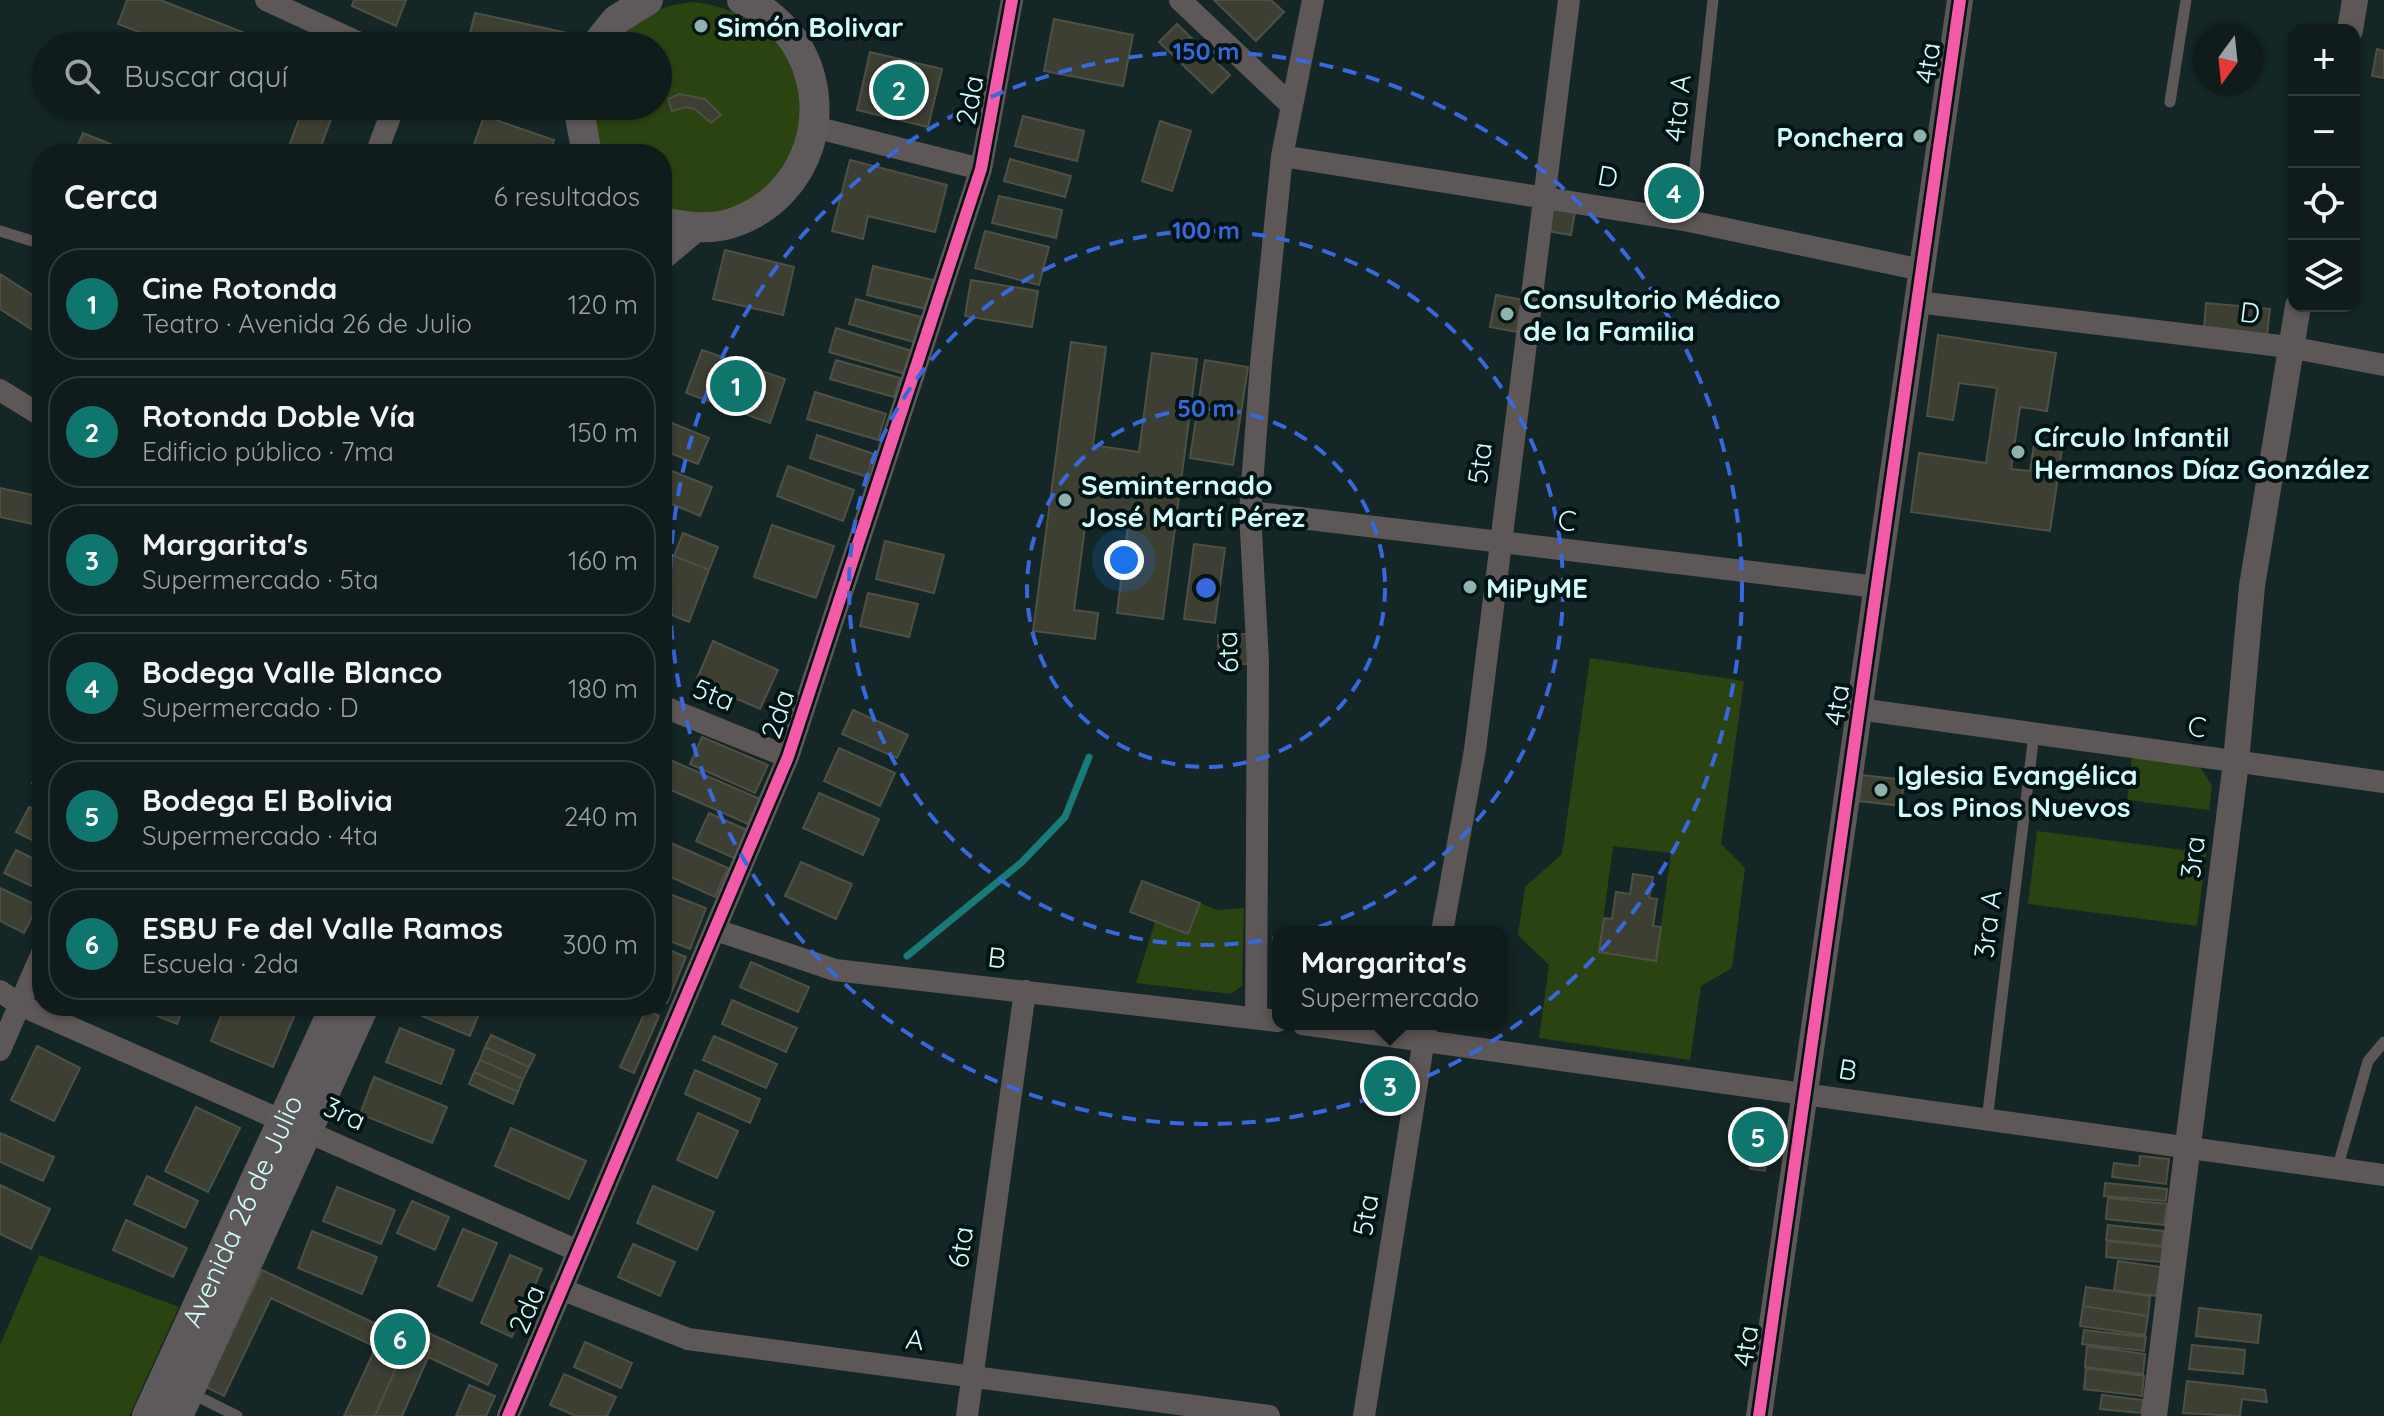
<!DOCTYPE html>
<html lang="es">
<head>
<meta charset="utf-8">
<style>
	body { margin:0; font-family:Quicksand,sans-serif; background:#192525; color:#f1f3f6 }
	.controls { position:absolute; right:24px; top:24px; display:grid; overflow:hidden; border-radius:16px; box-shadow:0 2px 6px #0004 }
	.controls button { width:72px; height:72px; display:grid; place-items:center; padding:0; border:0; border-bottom:2px solid #303a3b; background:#101c1c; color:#f1f3f6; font:40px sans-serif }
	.compass { position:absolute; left:2192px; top:24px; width:72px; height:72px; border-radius:50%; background:#101c1c; box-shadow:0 2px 6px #0004; rotate:195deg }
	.you { position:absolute; left:1124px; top:560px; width:28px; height:28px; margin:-20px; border:6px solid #fff; border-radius:50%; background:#1a73e8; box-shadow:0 0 0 12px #1a73e833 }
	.badge { display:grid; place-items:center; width:52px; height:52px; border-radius:50%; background:#0f766e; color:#fff; font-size:26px; font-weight:700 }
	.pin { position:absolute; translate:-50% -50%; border:4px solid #fff; box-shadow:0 2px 8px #0006 }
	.popup { position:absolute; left:1272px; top:926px; width:236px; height:104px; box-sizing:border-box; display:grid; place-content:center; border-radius:16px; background:#101c1c; filter:drop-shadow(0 2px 6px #0005); font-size:26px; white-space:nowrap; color:#9ca1a3 }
	.popup b { font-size:30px; color:#f1f3f6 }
	.popup::after { content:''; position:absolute; left:50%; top:100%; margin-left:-16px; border:16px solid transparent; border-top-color:#101c1c }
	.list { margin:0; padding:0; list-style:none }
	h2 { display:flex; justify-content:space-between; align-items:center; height:104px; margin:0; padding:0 32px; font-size:34px }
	h2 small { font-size:26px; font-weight:400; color:#9ca1a3 }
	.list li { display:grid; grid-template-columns:52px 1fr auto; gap:24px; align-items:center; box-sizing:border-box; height:112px; margin:0 16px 16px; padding:0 16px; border:2px solid #303a3b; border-radius:32px }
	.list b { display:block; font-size:30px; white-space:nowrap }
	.list p { margin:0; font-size:26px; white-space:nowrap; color:#9ca1a3 }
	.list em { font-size:26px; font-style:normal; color:#9ca1a3 }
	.icon { flex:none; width:44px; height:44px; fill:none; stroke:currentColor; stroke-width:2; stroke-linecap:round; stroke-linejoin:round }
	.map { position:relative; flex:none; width:2384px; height:1416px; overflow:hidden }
	.search { position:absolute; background:#101c1c; box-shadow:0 2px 6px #0004; left:32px; top:32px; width:640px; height:88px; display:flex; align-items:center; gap:20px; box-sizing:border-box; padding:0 28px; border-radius:44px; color:#9ca1a3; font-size:30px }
	.panel { position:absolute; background:#101c1c; box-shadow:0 2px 6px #0004; left:32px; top:144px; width:640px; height:872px; border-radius:32px }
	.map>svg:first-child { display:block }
	.green { fill:#2b4311; fill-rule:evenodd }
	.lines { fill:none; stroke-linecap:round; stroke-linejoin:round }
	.stream { stroke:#187b77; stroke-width:7 }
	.building { fill:#3e3f33; stroke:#4f5045; stroke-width:2 }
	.service { stroke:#5e5758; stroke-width:11 }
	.minor { stroke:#5e5758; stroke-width:22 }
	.tertiary { stroke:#5e5758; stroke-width:26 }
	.secondary { stroke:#5e595a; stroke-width:30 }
	.cycleway-casing { stroke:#011413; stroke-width:17 }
	.cycleway { stroke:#f35aa7; stroke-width:12 }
	.ring { fill:none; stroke:#3868dd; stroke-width:4; stroke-dasharray:14 10 }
	.poi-dot { fill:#8eb2af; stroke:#011413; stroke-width:3 }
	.labels { text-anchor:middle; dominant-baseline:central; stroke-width:8; stroke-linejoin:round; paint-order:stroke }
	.poi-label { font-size:28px; font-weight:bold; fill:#cffdf9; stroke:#011413; text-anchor:start }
	.street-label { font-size:28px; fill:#cffdf9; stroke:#011413 }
	.centre { fill:#3868dd; stroke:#011413; stroke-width:4 }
	.ring-label { font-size:24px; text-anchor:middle; font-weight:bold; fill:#3868dd; stroke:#011413; stroke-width:8; stroke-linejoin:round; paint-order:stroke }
</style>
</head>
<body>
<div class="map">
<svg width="2384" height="1416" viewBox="0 0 2384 1416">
	<rect width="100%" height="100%" fill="#152626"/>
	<path class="green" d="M693 2C789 12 839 108 770 184 756 199 733 213 711 216 696 218 677 214 662 212V154H596L586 106H658V46H606C637 19 651 7 693 2Z
		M1590 658 1744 681 1721 844 1745 868 1732 968 1701 986 1690 1060 1539 1038 1549 965 1518 935 1525 887 1562 854ZM1613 846 1671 853 1656 961 1599 952Z
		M2132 756 2198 764 2212 785 2209 810 2127 800Z
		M2037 831 2206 853 2197 926 2028 904Z
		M1200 903 1217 910 1244 908 1242 986 1231 994 1136 983 1155 922 1188 934Z
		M39 1255 179 1307 129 1416H0V1345Z"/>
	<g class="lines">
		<path class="stream" d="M907 956 1022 862 1065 817 1089 757"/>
	</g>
	<path class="building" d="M127 0H160L245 33 240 46H175L118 24Z
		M354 0H406L396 26 352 6Z
		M1214 0H1271L1284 12 1256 41Z
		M475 13 572 34 569 46H467Z
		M1054 19 1133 35 1123 86 1044 71Z
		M1177 24 1230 75 1212 93 1159 42Z
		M2377 49 2384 51V78L2372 76Z
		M870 52 942 69 928 127 857 110Z
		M679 94 705 99 721 115 711 123 695 109 685 107 672 111 668 99Z
		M304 106H336L318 154H286Z
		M484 116 554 140 549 154 471 153Z
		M1023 116 1084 131 1077 161 1015 146Z
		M1160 121 1191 131 1172 191 1142 181Z
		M83 133 135 154H74Z
		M1010 159 1071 176 1065 197 1004 181Z
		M850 160 947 185 935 232 868 216 863 239 832 231Z
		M1666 182 1685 185 1682 205 1662 202Z
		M999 196 1062 210 1056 238 992 223Z
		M1551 208 1575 212 1571 235 1547 231Z
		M985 231 1049 247 1039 285 975 268Z
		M725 250 794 267 783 315 713 299Z
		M873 266 933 280 926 309 867 295Z
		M0 274 42 301V336L0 309Z
		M971 280 1038 291 1032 327 965 316Z
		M1496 295 1524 300 1518 332 1490 327Z
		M856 299 921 317 914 342 849 324Z
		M2206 303 2270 309 2267 335 2204 328Z
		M836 328 912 351 905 374 829 352Z
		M1938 335 2056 353 2047 411 2020 407 2011 469 2030 471 2034 445 2062 449 2050 531 1911 512 1919 453 1986 463 1997 388 1959 383 1953 420 1927 416Z
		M1071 342 1106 347 1093 445 1139 452 1152 353 1197 359 1163 619 1117 613 1129 517 1087 512 1074 610 1098 613 1095 639 1033 631Z
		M702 350 785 379 770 423 686 393Z
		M836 360 900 378 894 397 830 379Z
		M1205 360 1248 367 1233 465 1190 458Z
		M815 392 886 414 878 440 807 419Z
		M662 419 709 438 698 464 662 450Z
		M817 435 874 454 867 477 810 458Z
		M788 466 854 490 843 521 777 496Z
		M662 467 712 487 700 516 662 500Z
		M0 488 42 497V526L0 517Z
		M772 525 834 546 816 598 754 577Z
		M683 533 718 547 709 570 674 556Z
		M885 541 944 555 934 593 876 579Z
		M1194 544 1225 548 1215 623 1184 619Z
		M662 551 709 570 689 622 662 611Z
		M868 593 918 604 909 637 860 626Z
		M1247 634 1249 664 1219 665 1218 635Z
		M713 641 778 670 760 709 696 681Z
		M853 710 908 735 897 758 842 734Z
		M702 737 768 765 755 793 690 764Z
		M839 748 895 773 880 806 824 781Z
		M668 759 760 799 748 824 662 786V774Z
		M42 763V788L32 783Z
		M1862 775 1904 780 1901 806 1859 801Z
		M819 793 879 819 863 855 803 828Z
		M29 807 42 813V845L16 832Z
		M709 813 747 830 734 858 696 841Z
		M662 839 728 868 715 897 662 873Z
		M16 850 42 863V891L4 873Z
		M801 862 852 884 836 919 785 896Z
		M1633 874 1653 877 1649 898 1657 899 1653 926 1661 927 1656 961 1599 952 1604 918 1612 919 1616 892 1630 894Z
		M1142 881 1200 903 1188 934 1130 912Z
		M0 888 38 906 24 933 0 921Z
		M662 891 706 908 690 949 662 938Z
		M662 947 686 957 667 1003 662 1000Z
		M751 962 809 987 798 1012 740 987Z
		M732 1000 797 1028 786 1052 722 1024Z
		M144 1006H184L177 1024 143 1010Z
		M225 1006H276L295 1014 273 1067 211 1041Z
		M412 1006H482L470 1036 410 1011Z
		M646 1010 659 1016 634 1073 620 1067Z
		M400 1028 454 1050 441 1084 386 1062Z
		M491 1035 535 1055 529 1067 485 1047Z
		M714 1036 777 1064 766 1088 703 1060Z
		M37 1046 80 1068 54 1121 11 1100Z
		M485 1047 529 1067 523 1079 480 1060Z
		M480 1060 523 1079 518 1092 474 1072Z
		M695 1070 760 1099 750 1123 685 1094Z
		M474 1072 518 1092 513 1104 469 1084Z
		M374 1077 447 1107 432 1143 360 1114Z
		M196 1107 240 1128 208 1192 165 1171Z
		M1750 1110 1774 1114 1765 1171 1750 1169 1751 1161 1743 1160Z
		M698 1113 738 1131 717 1178 677 1160Z
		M511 1128 586 1161 569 1199 495 1166Z
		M0 1133 54 1157 43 1181 0 1162Z
		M2140 1156 2169 1159 2166 1184 2112 1177 2114 1163 2139 1166Z
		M147 1176 198 1201 185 1228 134 1204Z
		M2105 1183 2167 1189 2166 1201 2104 1196Z
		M0 1185 50 1209 31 1249 0 1234Z
		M653 1186 714 1212 697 1250 637 1223Z
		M337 1187 395 1210 381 1244 323 1221Z
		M2108 1198 2167 1204 2164 1225 2106 1219Z
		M412 1201 449 1217 435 1250 397 1233Z
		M126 1220 187 1248 173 1277 113 1250Z
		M2108 1225 2164 1231 2162 1246 2106 1240Z
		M463 1229 497 1243 472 1301 438 1286Z
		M312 1231 377 1257 362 1294 298 1268Z
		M2107 1241 2163 1247 2161 1262 2106 1257Z
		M633 1244 675 1262 660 1296 618 1277Z
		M510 1255 542 1269 512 1337 481 1323Z
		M2118 1261 2161 1267 2157 1296 2114 1290Z
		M262 1270 391 1331 397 1318 497 1365 488 1385 428 1357 431 1351 408 1340 376 1347 271 1298 224 1396 206 1387Z
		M2086 1287 2150 1296 2148 1316 2083 1306Z
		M2083 1306 2148 1316 2145 1335 2080 1326Z
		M2199 1308 2261 1315 2258 1343 2196 1336Z
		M2084 1330 2146 1337 2144 1351 2082 1344Z
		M408 1340 431 1351 402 1416H375Z
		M408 1340 375 1416H344L376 1347Z
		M585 1342 632 1363 621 1388 574 1367Z
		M2192 1345 2245 1350 2243 1374 2189 1369Z
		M2087 1346 2145 1354 2143 1374 2085 1367Z
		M2086 1368 2144 1376 2142 1396 2084 1389Z
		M564 1374 616 1397 607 1416H576L550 1405Z
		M2187 1381 2265 1390 2267 1402 2242 1399 2240 1416 2183 1413Z
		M469 1385 495 1396 486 1416H456Z
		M2102 1395 2143 1400 2141 1413 2100 1409Z"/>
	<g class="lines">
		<path class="service" d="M2170 102 2186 0
			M1689 221 1713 0
			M0 231 42 244
			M1987 1120 2034 734
			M2337 1169 2368 1061 2384 1042
			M189 1392 237 1416"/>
		<path class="minor" d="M266 0 366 46
			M1180 0 1292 106
			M814 127 981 169
			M376 154 394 106
			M1282 156 1689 221 1922 270
			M1917 302 2289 347 2384 365
			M0 390 42 416
			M1250 512 1877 587
			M662 706 788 757
			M1859 709 2384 782
			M716 930 835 970 1278 1021
			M1442 932 1475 750 1569 0
			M0 991 20 1005 578 1251
			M1256 1018 1258 662 1250 512 1261 364 1282 156 1313 0
			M1303 1024 2384 1175
			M0 1050 42 953
			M561 1289 688 1339 1269 1416
			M508 1416 788 757 981 169 1012 0
			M967 1416 1025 991
			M1364 1416 1426 1026"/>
		<path class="tertiary" d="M2350 30 2355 0
			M1759 1416 1960 0
			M2154 1416 2236 762 2252 586 2298 306"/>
		<g class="secondary">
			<path d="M595 46 616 20 648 0"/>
			<path d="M578 106 587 154"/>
			<path d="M662 222C686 227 711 231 735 222 810 195 837 106 794 41 782 24 763 7 742 0"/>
			<path d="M662 255 694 228"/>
			<path id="s1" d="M147 1416 335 1006"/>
			<path d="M178 1416 364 1006"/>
		</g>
		<defs>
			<path id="cycleway" d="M508 1416 788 757 981 169 1012 0
				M1759 1416 1960 0"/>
		</defs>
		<use href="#cycleway" class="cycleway-casing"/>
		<use href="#cycleway" class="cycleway"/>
	</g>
	<g class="ring">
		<circle cx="1206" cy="588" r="179"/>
		<circle cx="1206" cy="588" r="357"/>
		<circle cx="1206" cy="588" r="536"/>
	</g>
	<g class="poi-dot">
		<circle cx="701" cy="26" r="8"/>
		<circle cx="1920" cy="136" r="8"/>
		<circle cx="1507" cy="314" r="8"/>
		<circle cx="2018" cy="452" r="8"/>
		<circle cx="1065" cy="500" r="8"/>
		<circle cx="1470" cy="587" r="8"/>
		<circle cx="1881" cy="790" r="8"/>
	</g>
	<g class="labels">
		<g class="poi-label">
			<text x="717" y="26">Simón Bolivar</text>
			<text x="1904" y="136" text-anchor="end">Ponchera</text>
			<text x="1523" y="298">Consultorio Médico<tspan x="1523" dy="32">de la Familia</tspan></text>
			<text x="2034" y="436">Círculo Infantil<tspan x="2034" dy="32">Hermanos Díaz González</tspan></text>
			<text x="1081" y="484">Seminternado<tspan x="1081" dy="32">José Martí Pérez</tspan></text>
			<text x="1486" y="587">MiPyME</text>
			<text x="1897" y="774">Iglesia Evangélica<tspan x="1897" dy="32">Los Pinos Nuevos</tspan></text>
		</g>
		<g class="street-label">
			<text transform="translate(1927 63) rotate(-82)">4ta</text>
			<text transform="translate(969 100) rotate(-80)">2da</text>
			<text transform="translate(1677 108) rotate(-84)">4ta A</text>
			<text transform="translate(1608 176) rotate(10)">D</text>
			<text transform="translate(2250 312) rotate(7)">D</text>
			<text transform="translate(1479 463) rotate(-83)">5ta</text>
			<text transform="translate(1567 520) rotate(7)">C</text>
			<text transform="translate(1227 652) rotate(-92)">6ta</text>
			<text transform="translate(714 694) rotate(22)">5ta</text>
			<text transform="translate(1836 705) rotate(-82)">4ta</text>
			<text transform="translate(777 714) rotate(-72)">2da</text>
			<text transform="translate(2197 726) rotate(8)">C</text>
			<text transform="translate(2192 857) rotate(-83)">3ra</text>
			<text transform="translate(1987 924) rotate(-83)">3ra A</text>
			<text transform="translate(997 957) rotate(6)">B</text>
			<text transform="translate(1848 1069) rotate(9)">B</text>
			<text transform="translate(345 1113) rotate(24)">3ra</text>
			<text stroke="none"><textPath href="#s1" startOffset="226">Avenida 26 de Julio</textPath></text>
			<text transform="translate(1365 1215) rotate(-81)">5ta</text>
			<text transform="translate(960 1247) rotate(-82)">6ta</text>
			<text transform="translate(526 1309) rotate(-67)">2da</text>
			<text transform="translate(915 1339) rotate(7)">A</text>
			<text transform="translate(1745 1346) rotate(-82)">4ta</text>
		</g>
	</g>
	<circle cx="1206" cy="588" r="12" class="centre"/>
	<g class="ring-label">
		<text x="1206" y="60">150 m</text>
		<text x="1206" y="239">100 m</text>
		<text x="1206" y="417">50 m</text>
	</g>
</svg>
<div class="controls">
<button>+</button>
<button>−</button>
<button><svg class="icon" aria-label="locate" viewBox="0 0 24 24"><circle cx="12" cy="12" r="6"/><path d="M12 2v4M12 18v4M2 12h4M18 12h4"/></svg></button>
<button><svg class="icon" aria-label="layers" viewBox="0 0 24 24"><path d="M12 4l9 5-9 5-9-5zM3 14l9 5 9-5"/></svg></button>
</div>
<svg class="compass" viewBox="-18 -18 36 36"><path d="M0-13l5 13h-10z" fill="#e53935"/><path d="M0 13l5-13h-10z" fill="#9ca1a3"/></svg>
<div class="you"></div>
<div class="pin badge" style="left:736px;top:386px">1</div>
<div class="pin badge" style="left:899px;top:90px">2</div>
<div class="pin badge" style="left:1390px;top:1086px">3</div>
<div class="popup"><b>Margarita's</b>Supermercado</div>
<div class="pin badge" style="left:1674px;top:193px">4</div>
<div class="pin badge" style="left:1758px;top:1137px">5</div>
<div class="pin badge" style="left:400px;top:1339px">6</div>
<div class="search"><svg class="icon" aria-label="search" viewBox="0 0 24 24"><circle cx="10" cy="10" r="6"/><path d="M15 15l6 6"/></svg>Buscar aquí</div>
<section class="panel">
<h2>Cerca<small>6 resultados</small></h2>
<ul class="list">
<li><span class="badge">1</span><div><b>Cine Rotonda</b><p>Teatro · Avenida 26 de Julio</p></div><em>120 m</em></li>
<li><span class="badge">2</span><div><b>Rotonda Doble Vía</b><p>Edificio público · 7ma</p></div><em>150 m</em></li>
<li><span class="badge">3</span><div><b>Margarita's</b><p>Supermercado · 5ta</p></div><em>160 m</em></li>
<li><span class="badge">4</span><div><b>Bodega Valle Blanco</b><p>Supermercado · D</p></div><em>180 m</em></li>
<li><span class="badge">5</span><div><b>Bodega El Bolivia</b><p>Supermercado · 4ta</p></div><em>240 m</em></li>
<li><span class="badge">6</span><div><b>ESBU Fe del Valle Ramos</b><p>Escuela · 2da</p></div><em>300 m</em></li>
</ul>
</section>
</div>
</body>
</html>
